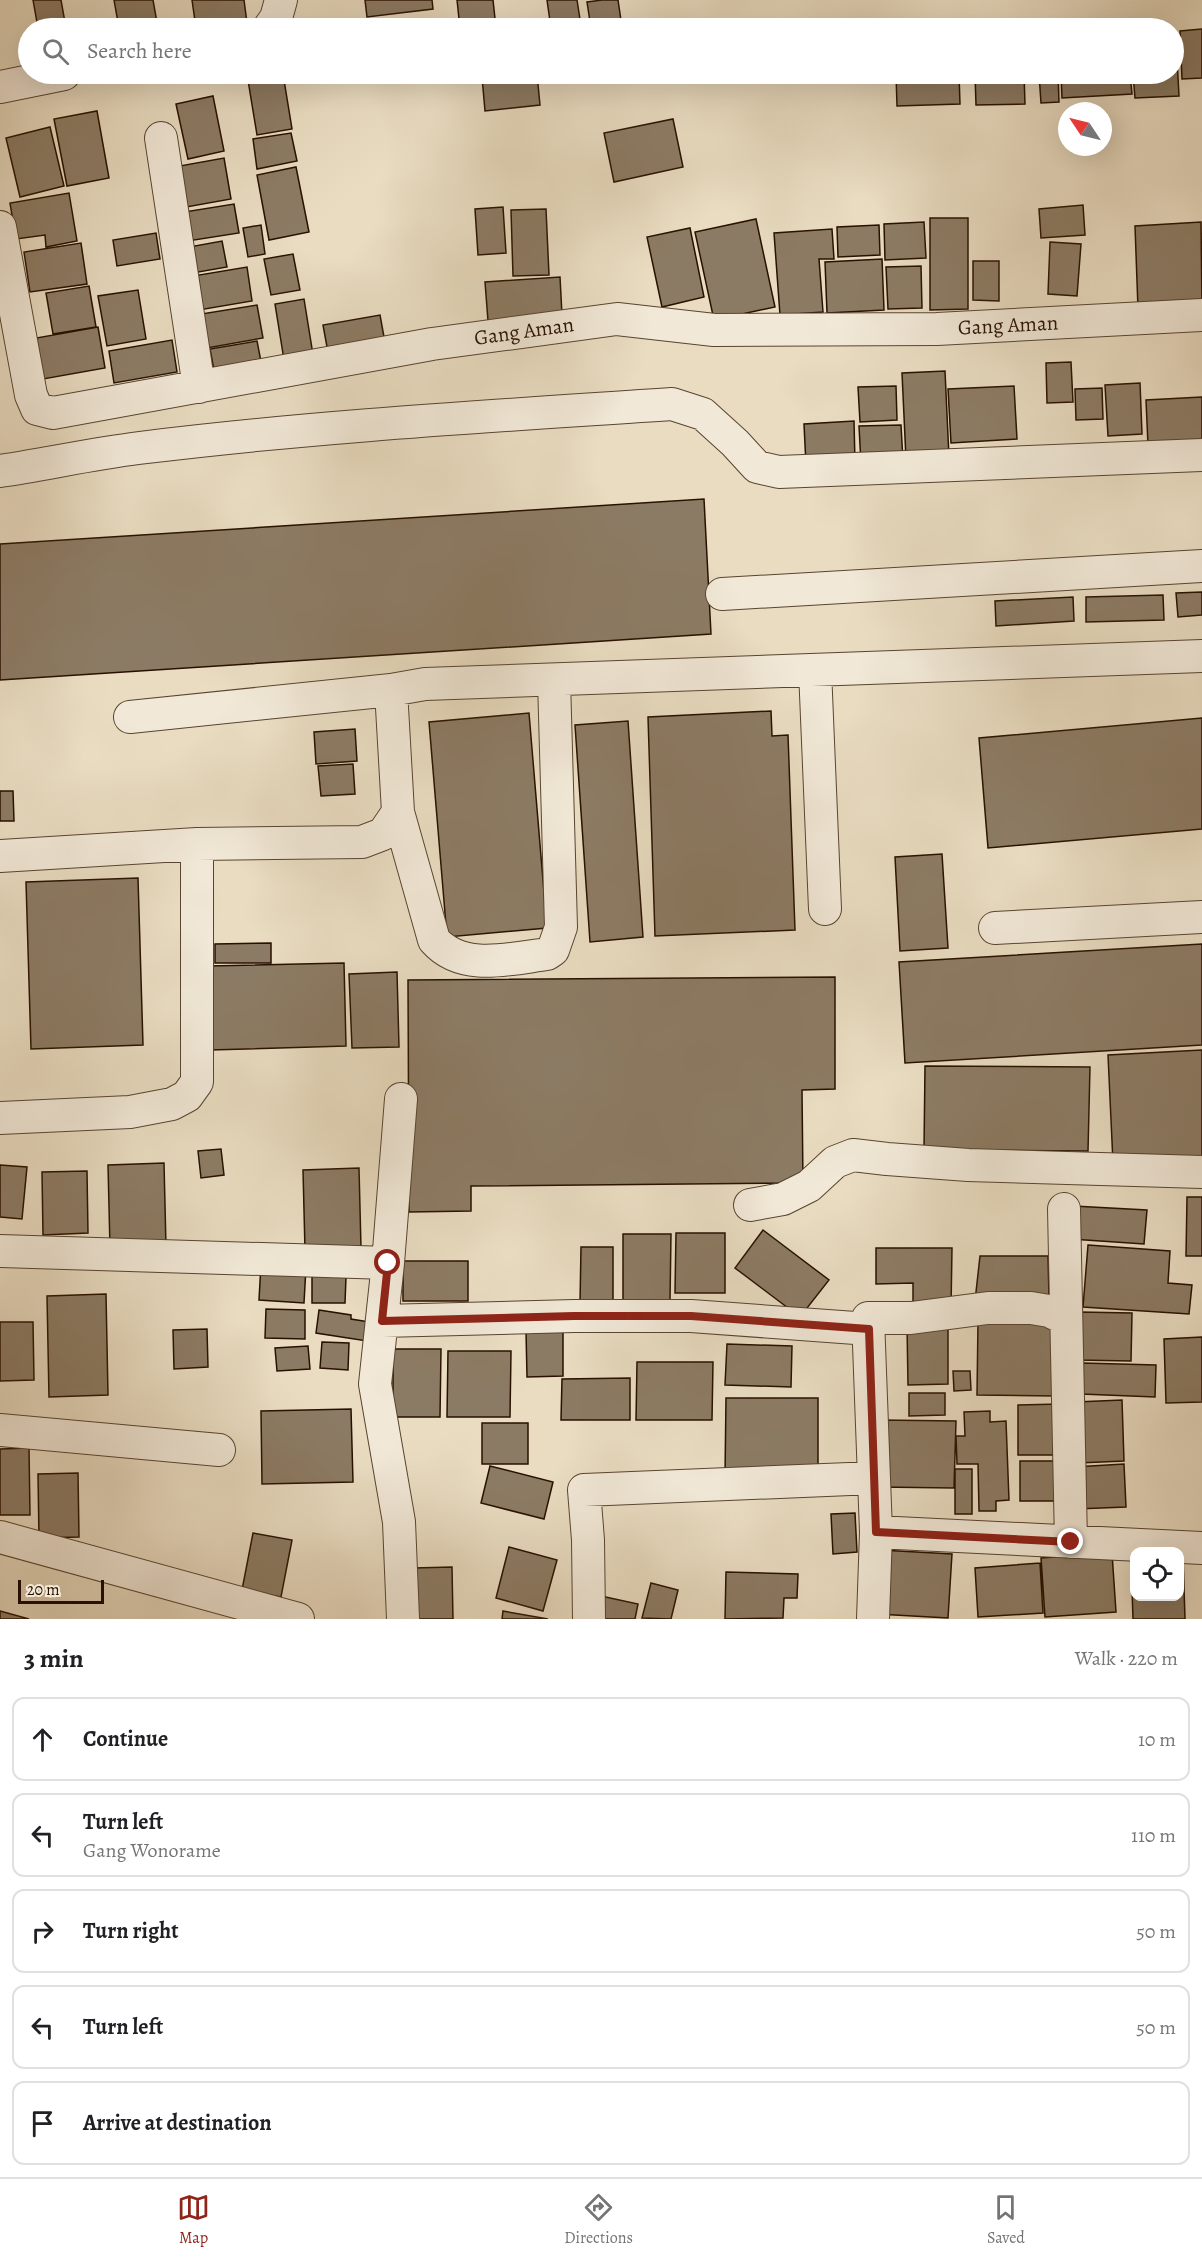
<!DOCTYPE html>
<html lang="en">
<head>
<meta charset="utf-8">
<style>
	body { margin:0; font-family:Alegreya,serif; background:#f2f2f2; color:#202124 }
	.controls { position:absolute; right:18px; bottom:18px; display:grid; overflow:hidden; border-radius:12px; box-shadow:0 6px 24px #0002 }
	.controls button { width:54px; height:54px; display:grid; place-items:center; padding:0; border:0; border-bottom:2px solid #e0e0e0; background:#fff; color:#202124; font:30px sans-serif }
	.compass { position:absolute; left:1058px; top:102px; width:54px; height:54px; border-radius:50%; background:#fff; box-shadow:0 6px 24px #0002; rotate:305deg }
	.scale { position:absolute; left:18px; bottom:15px; width:86px; box-sizing:border-box; padding-left:6px; border:3px solid #281100; border-top:0; font-size:16px; line-height:21px; white-space:nowrap; color:#281100; -webkit-text-stroke:4px #f1e8d7; paint-order:stroke }
	.stop { position:absolute; width:18px; height:18px; margin:-14px; border:4px solid #8f2418; border-radius:50%; background:#fff }
	.stop.end { background:#8f2418; border-color:#fff; box-shadow:0 2px 6px #0008 }
	.list { margin:0; padding:0; list-style:none }
	h2 { display:flex; justify-content:space-between; align-items:center; height:78px; margin:0; padding:0 24px; font-size:26px }
	h2 small { font-size:20px; font-weight:400; color:#757577 }
	.list li { display:grid; grid-template-columns:39px 1fr auto; gap:18px; align-items:center; box-sizing:border-box; height:84px; margin:0 12px 12px; padding:0 12px; border:2px solid #e0e0e0; border-radius:12px }
	.list b { display:block; font-size:22px; white-space:nowrap }
	.list p { margin:0; font-size:20px; white-space:nowrap; color:#757577 }
	.list em { font-size:20px; font-style:normal; color:#757577 }
	.icon { flex:none; width:33px; height:33px; fill:none; stroke:currentColor; stroke-width:2; stroke-linecap:round; stroke-linejoin:round }
	.map { position:relative; flex:none; width:1202px; height:1619px; overflow:hidden }
	.search { position:absolute; background:#fff; box-shadow:0 6px 24px #0002; left:18px; right:18px; top:18px; height:66px; display:flex; align-items:center; gap:15px; box-sizing:border-box; padding:0 21px; border-radius:33px; color:#757577; font-size:22px }
	.sheet { height:558px; background:#fff }
	nav { display:flex; justify-content:space-around; align-items:center; box-sizing:border-box; height:84px; border-top:2px solid #e0e0e0; background:#fff; font-size:16px; color:#757577 }
	nav a { display:grid; justify-items:center; gap:3px }
	nav .on { color:#8f2418 }
	.map>svg:first-child { display:block }
	.building { fill:#8c7b64; stroke:#281100; stroke-width:1.5 }
	.lines { fill:none; stroke-linecap:round; stroke-linejoin:round }
	.minor-casing { stroke:#584430; stroke-width:34 }
	.minor { stroke:#f1e8d7; stroke-width:32 }
	.route { stroke:#8f2418; stroke-width:8 }
	.labels { text-anchor:middle; dominant-baseline:central; stroke-width:4.5; stroke-linejoin:round; paint-order:stroke }
	.street-label { font-size:21px; fill:#281100; stroke:#f1e8d7 }
</style>
</head>
<body>
<div class="map">
<svg width="1202" height="1619" viewBox="0 0 1202 1619">
	<rect width="100%" height="100%" fill="#e9dcc1"/>
	<filter id="stains"><feTurbulence type="fractalNoise" baseFrequency=".00333" numOctaves="4"/><feColorMatrix values="0 0 0 0 .2 0 0 0 0 .09 0 0 0 0 .02 0 0 0 .5 -.17"/></filter>
	<radialGradient id="worn" r=".72"><stop offset=".6" stop-color="#630" stop-opacity="0"/><stop offset="1" stop-color="#630" stop-opacity=".3"/></radialGradient>
	<path class="building" d="M33 0H61L66 28H38Z
		M114 0H153L158 28H119Z
		M192 0H244L247 23 211 28H196Z
		M365 0H432L433 9 367 17Z
		M457 0H493L496 28H460Z
		M547 0H577L581 26 551 28Z
		M602 0H618L622 27 591 28 587 2Z
		M114 19 116 28H75V27Z
		M1202 29V78L1182 79 1180 31Z
		M1174 40H1176L1179 96 1135 98 1133 74H1174Z
		M247 74H283L292 129 257 135Z
		M512 74H537L540 105 485 111 482 77Z
		M557 74H592V80L557 82Z
		M896 74H959L960 104 897 106Z
		M975 74H1024L1025 104 976 105Z
		M1039 74H1058L1059 102 1041 103Z
		M1061 74H1130L1132 94 1062 98Z
		M213 96 224 151 188 159 176 104Z
		M97 111 109 178 67 186 54 119Z
		M673 119 683 167 614 182 604 133Z
		M50 127 64 186 20 197 6 138Z
		M291 133 297 161 257 169 253 139Z
		M224 158 231 199 181 208 174 167Z
		M296 167 309 232 269 240 257 175Z
		M69 193 77 241 46 247 45 235 16 239 10 203Z
		M234 204 239 233 188 241 184 212Z
		M1083 205 1085 235 1041 238 1039 209Z
		M503 207 506 253 478 255 475 209Z
		M546 209 549 275 513 276 511 210Z
		M930 218H968V309L930 310Z
		M756 219 775 307 714 320 695 232Z
		M924 222 926 258 885 260 884 224Z
		M1201 222 1202 306 1138 309 1135 226Z
		M261 225 265 254 248 257 243 228Z
		M879 225 880 255 838 257 837 227Z
		M690 228 704 297 662 307 647 237Z
		M832 229 834 259H819L823 312 780 315 774 233Z
		M156 233 160 259 117 266 113 240Z
		M222 241 227 267 193 273 189 247Z
		M1050 242 1081 244 1077 296 1048 294Z
		M81 243 87 284 30 292 24 252Z
		M293 254 300 290 271 295 264 259Z
		M882 259 884 310 827 313 825 262Z
		M973 261H999V301L973 300Z
		M921 266 922 308 888 309 886 267Z
		M247 267 252 301 199 310 193 276Z
		M560 277 562 315 488 321 485 282Z
		M89 286 96 327 53 334 46 293Z
		M138 290 146 339 107 346 98 296Z
		M304 299 314 361 285 366 275 304Z
		M257 305 263 338 207 348 201 314Z
		M380 315 386 348 329 358 323 325Z
		M98 327 105 368 32 381 25 340Z
		M172 340 177 372 114 383 109 351Z
		M257 341 263 372 216 381 210 349Z
		M1071 362 1073 402 1047 403 1046 363Z
		M945 371 949 457 906 459 902 373Z
		M1140 383 1142 434 1108 436 1105 385Z
		M896 386 897 420 860 422 858 387Z
		M1014 386 1017 439 951 443 948 389Z
		M1102 388 1103 419 1076 420 1075 389Z
		M1202 397V442L1148 445 1146 400Z
		M854 421 855 463 806 465 804 424Z
		M901 425 903 461 861 464 859 426Z
		M704 499 711 634 0 680V544Z
		M1202 592V615L1178 617 1176 593Z
		M1163 595 1164 620 1086 622V597Z
		M1073 597 1074 621 996 626 995 601Z
		M771 711 772 736 788 735 795 930 655 936 648 717Z
		M529 713 547 928 447 937 429 722Z
		M1202 718V829L988 848 979 738Z
		M628 721 643 937 590 942 575 725Z
		M355 729 357 761 316 764 314 732Z
		M353 764 355 794 321 796 318 766Z
		M0 791H13L14 821H0Z
		M942 854 948 948 900 951 895 857Z
		M138 878 143 1045 31 1049 26 882Z
		M271 943V963H215V944Z
		M1202 944V1045L905 1063 899 962Z
		M344 963 346 1046 210 1050 208 966Z
		M397 972 399 1047 352 1048 349 974Z
		M835 977V1089L802 1090 803 1183 471 1186V1211L409 1212 408 980Z
		M1202 1050V1158L1113 1163 1108 1055Z
		M925 1066 1090 1067 1088 1151 924 1150Z
		M221 1149 224 1175 201 1178 198 1151Z
		M164 1163 166 1247 110 1248 108 1165Z
		M0 1165 27 1167 22 1219 0 1217Z
		M359 1168 361 1248 305 1250 303 1170Z
		M87 1171 88 1233 43 1235 42 1172Z
		M1187 1197H1202V1256H1186Z
		M1073 1206 1147 1210 1144 1244 1071 1239Z
		M763 1230 829 1280 800 1317 735 1268Z
		M676 1233H725V1293H675Z
		M623 1234H671L670 1301H623Z
		M1088 1245 1170 1251 1168 1283 1192 1285 1189 1314 1083 1307Z
		M581 1247H613V1303L580 1304Z
		M876 1248H952L951 1309H913V1283L876 1284Z
		M980 1256H1048L1049 1298 975 1301Z
		M403 1261H468V1301H403Z
		M261 1264 306 1267 304 1303 259 1300Z
		M312 1276 346 1277 345 1303H312Z
		M106 1294 108 1395 49 1397 47 1296Z
		M266 1309 305 1310V1339L265 1338Z
		M319 1310 351 1315V1319L370 1322 367 1341 316 1333Z
		M1079 1312 1132 1313 1131 1361 1077 1360Z
		M978 1321 1058 1323 1056 1396 977 1395Z
		M0 1322H33L34 1380 0 1381Z
		M948 1324V1384L908 1385 907 1325Z
		M207 1329 208 1367 174 1369 173 1330Z
		M563 1330V1376L527 1377 526 1331Z
		M1202 1337V1402L1166 1403 1164 1339Z
		M322 1342 349 1343 348 1370 320 1368Z
		M727 1344 792 1346 791 1387 725 1385Z
		M308 1346 310 1369 277 1371 275 1348Z
		M393 1349H441L440 1417H393Z
		M448 1351H511L510 1417H447Z
		M637 1362H713L712 1420H636Z
		M1082 1363 1156 1365 1155 1397 1081 1394Z
		M953 1371H970L971 1390 954 1391Z
		M630 1378V1420H561L562 1379Z
		M909 1393H945V1415L909 1416Z
		M726 1398H818V1477L725 1476Z
		M1122 1400 1124 1461 1078 1463 1076 1402Z
		M1060 1404 1061 1455H1018V1405Z
		M351 1409 353 1482 262 1484 261 1411Z
		M990 1411V1422L1006 1421 1009 1500 996 1501V1511H979L978 1464H957L956 1436H965L964 1412Z
		M880 1420 956 1421 954 1488 878 1487Z
		M482 1423H528V1464H482Z
		M29 1448 30 1515H0V1449Z
		M1020 1461H1060V1501H1020Z
		M1124 1464 1126 1507 1076 1509 1074 1467Z
		M490 1466 553 1482 544 1519 481 1503Z
		M955 1469H972V1514H955Z
		M78 1473 79 1537 39 1538 38 1474Z
		M855 1513 857 1552 833 1554 831 1514Z
		M253 1533 292 1540 281 1597 242 1590Z
		M509 1547 557 1560 543 1611 496 1598Z
		M880 1550 952 1554 948 1618 877 1614Z
		M1112 1553 1116 1612 1045 1617 1041 1558Z
		M1180 1556H1183L1185 1619H1133L1131 1558H1134V1596H1180Z
		M1040 1563 1043 1613 978 1617 975 1568Z
		M452 1567 453 1619H415L414 1568Z
		M726 1572 798 1574 797 1598H784L783 1618 725 1619Z
		M651 1583 678 1590 671 1619 642 1618Z
		M601 1596 638 1604 635 1619H596Z
		M0 1611 29 1619H0Z
		M503 1611 548 1619H502Z"/>
	<g class="lines">
		<defs>
			<path id="minor" d="M269 28 276 18 281 0
				M0 87 64 74
				M161 138 199 387
				M0 227 31 395 37 409 53 413 432 344 617 319 714 330 937 329 1202 315
				M0 471C46 464 92 454 139 448 316 426 494 416 672 404L703 414 735 443 757 467 779 472 1202 455
				M722 594 1202 566
				M815 670 825 909
				M130 717 391 690
				M398 812 434 940C462 972 509 959 547 954L553 950 561 927 554 680
				M0 856 197 844 362 842 383 834 398 812 391 690 425 684 1202 656
				M995 928 1202 917
				M0 1118 130 1112 172 1104 187 1096 197 1082V844
				M750 1205 783 1199 809 1186 835 1162 853 1155 887 1159 968 1165 1202 1172
				M1064 1209 1071 1542
				M0 1251 388 1263 375 1384 399 1522 403 1619
				M388 1263 401 1099
				M382 1321 574 1316H691L869 1329
				M0 1430 219 1450
				M876 1532 1202 1548
				M0 1537 298 1619
				M589 1619 588 1540 584 1490 874 1478
				M873 1619 876 1532 868 1318H911L988 1308H1031L1049 1311 1066 1319"/>
		</defs>
		<use href="#minor" class="minor-casing"/>
		<use href="#minor" class="minor"/>
	</g>
	<g class="lines">
		<path class="route" d="M388 1263 382 1321 574 1316H691L869 1329 876 1532 1071 1542"/>
	</g>
	<g class="labels">
		<g class="street-label">
			<text transform="translate(1008 325) rotate(-3)">Gang Aman</text>
			<text transform="translate(524 331) rotate(-8)">Gang Aman</text>
		</g>
	</g>
	<rect width="100%" height="100%" filter="url(#stains)"/>
	<rect width="100%" height="100%" fill="url(#worn)"/>
</svg>
<div class="controls">
<button><svg class="icon" aria-label="locate" viewBox="0 0 24 24"><circle cx="12" cy="12" r="6"/><path d="M12 2v4M12 18v4M2 12h4M18 12h4"/></svg></button>
</div>
<svg class="compass" viewBox="-18 -18 36 36"><path d="M0-13l5 13h-10z" fill="#e53935"/><path d="M0 13l5-13h-10z" fill="#757577"/></svg>
<div class="scale">20 m</div>
<div class="stop" style="left:388px;top:1263px"></div>
<div class="stop end" style="left:1071px;top:1542px"></div>
<div class="search"><svg class="icon" aria-label="search" viewBox="0 0 24 24"><circle cx="10" cy="10" r="6"/><path d="M15 15l6 6"/></svg>Search here</div>
</div>
<section class="sheet">
<h2>3 min<small>Walk · 220 m</small></h2>
<ul class="list">
<li><svg class="icon" aria-label="ahead" viewBox="0 0 24 24"><path d="M12 20V5M6 11l6-6 6 6"/></svg><div><b>Continue</b></div><em>10 m</em></li>
<li><svg class="icon" aria-label="left" viewBox="0 0 24 24"><path d="M17 20v-9H6M10 6l-5 5 5 5"/></svg><div><b>Turn left</b><p>Gang Wonorame</p></div><em>110 m</em></li>
<li><svg class="icon" aria-label="right" viewBox="0 0 24 24"><path d="M7 20v-9h11M14 6l5 5-5 5"/></svg><div><b>Turn right</b></div><em>50 m</em></li>
<li><svg class="icon" aria-label="left" viewBox="0 0 24 24"><path d="M17 20v-9H6M10 6l-5 5 5 5"/></svg><div><b>Turn left</b></div><em>50 m</em></li>
<li><svg class="icon" aria-label="arrive" viewBox="0 0 24 24"><path d="M6 21V4h12l-3 4 3 4H6"/></svg><div><b>Arrive at destination</b></div></li>
</ul>
</section>
<nav>
<a class="on"><svg class="icon" aria-label="map" viewBox="0 0 24 24"><path d="M3 6l6-2 6 2 6-2v14l-6 2-6-2-6 2zM9 4v14M15 6v14"/></svg>Map</a>
<a><svg class="icon" aria-label="directions" viewBox="0 0 24 24"><path d="M12 3l9 9-9 9-9-9zM9 14v-3h6M13 9l2 2-2 2"/></svg>Directions</a>
<a><svg class="icon" aria-label="saved" viewBox="0 0 24 24"><path d="M7 4h10v16l-5-4-5 4z"/></svg>Saved</a>
</nav>
</body>
</html>
